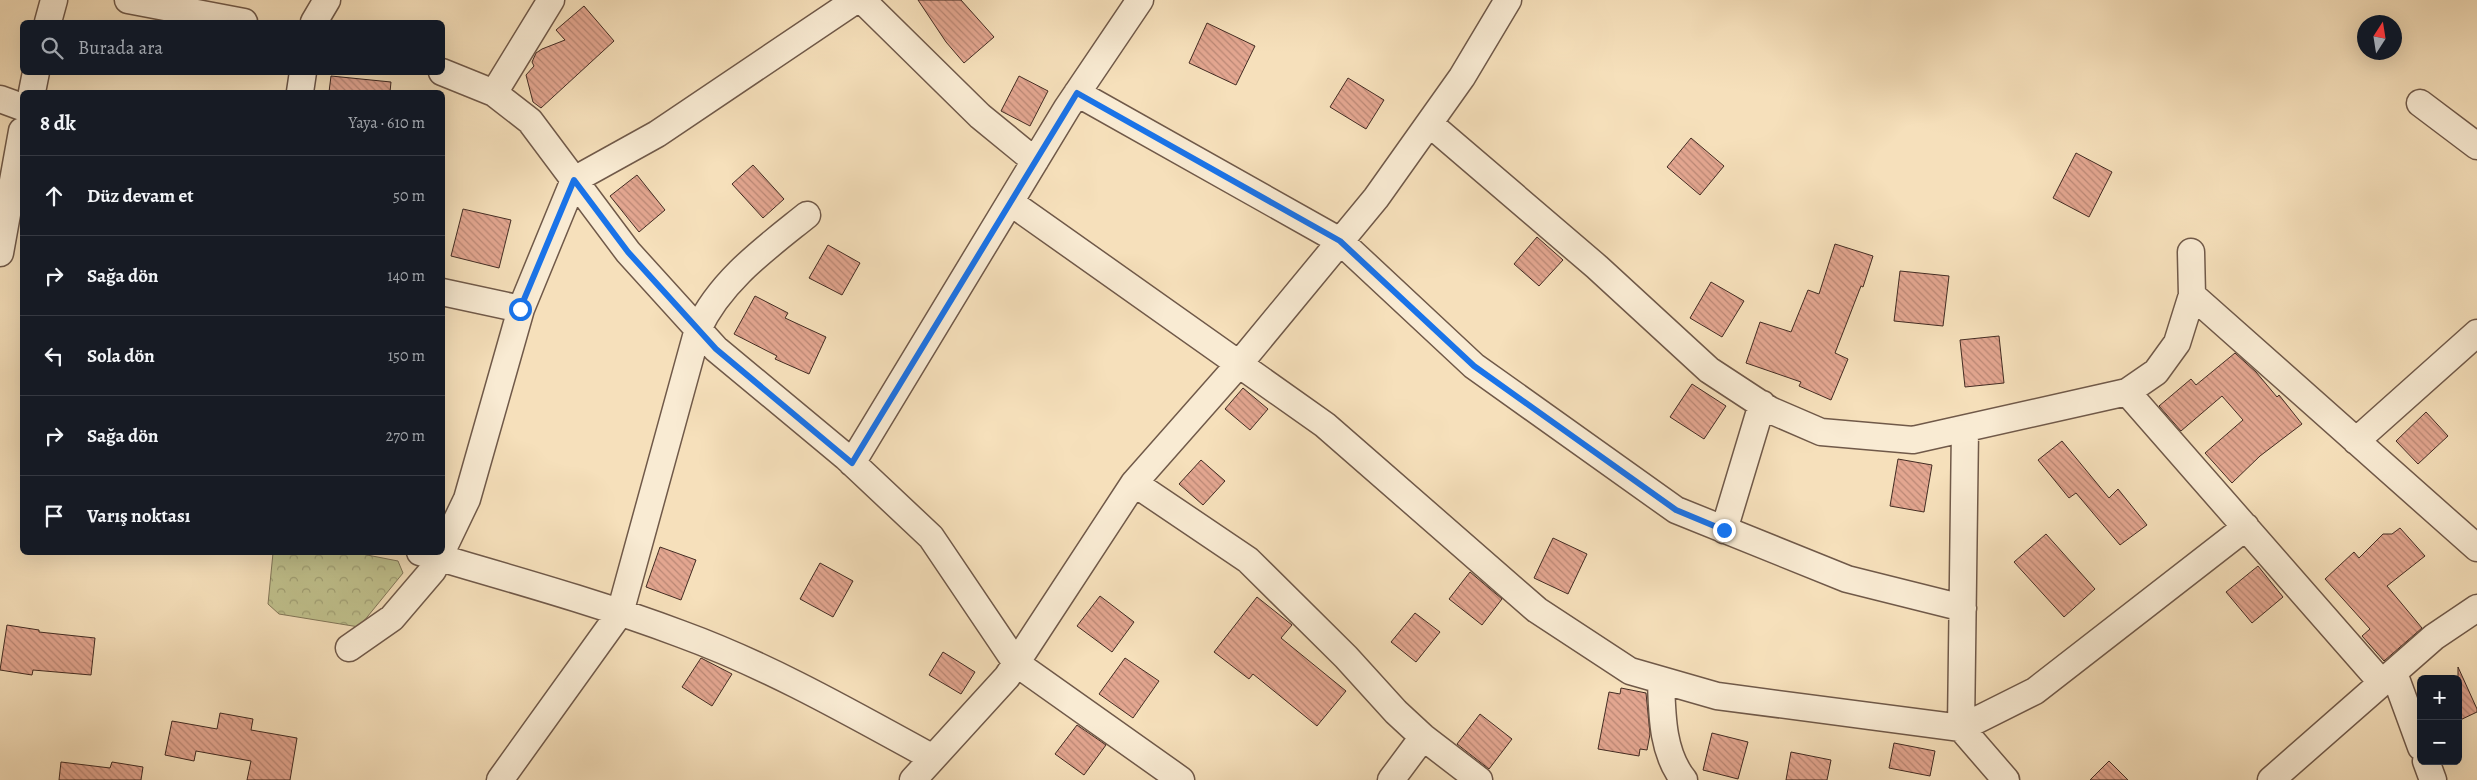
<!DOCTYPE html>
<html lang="tr">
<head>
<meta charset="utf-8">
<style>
	body { margin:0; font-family:Alegreya,serif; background:#20242c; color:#f1f3f6 }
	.controls { position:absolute; right:15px; bottom:15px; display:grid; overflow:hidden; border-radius:8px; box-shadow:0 5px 20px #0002 }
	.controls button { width:45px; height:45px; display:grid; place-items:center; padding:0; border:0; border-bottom:1px solid #363941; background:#171b24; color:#f1f3f6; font:25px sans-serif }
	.compass { position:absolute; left:2357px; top:15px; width:45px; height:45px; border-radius:50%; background:#171b24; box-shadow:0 5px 20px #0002; rotate:12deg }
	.stop { position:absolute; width:15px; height:15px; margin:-11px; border:4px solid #1a73e8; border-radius:50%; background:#fff }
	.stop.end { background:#1a73e8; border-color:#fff; box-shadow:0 1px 5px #0008 }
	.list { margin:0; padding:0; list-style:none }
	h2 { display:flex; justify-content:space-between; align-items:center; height:65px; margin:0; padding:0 20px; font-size:21px }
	h2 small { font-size:16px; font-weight:400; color:#9ea1a6 }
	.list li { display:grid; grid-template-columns:32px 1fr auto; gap:15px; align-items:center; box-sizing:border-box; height:80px; padding:0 20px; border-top:1px solid #363941 }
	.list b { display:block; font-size:19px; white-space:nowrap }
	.list em { font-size:16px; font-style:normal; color:#9ea1a6 }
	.icon { flex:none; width:28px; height:28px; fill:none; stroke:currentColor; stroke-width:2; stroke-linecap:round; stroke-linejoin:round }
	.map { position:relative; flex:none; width:2477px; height:780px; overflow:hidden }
	.search { position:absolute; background:#171b24; box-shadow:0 5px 20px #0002; left:20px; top:20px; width:425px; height:55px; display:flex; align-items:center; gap:12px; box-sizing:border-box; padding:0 18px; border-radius:8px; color:#9ea1a6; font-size:19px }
	.panel { position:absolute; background:#171b24; box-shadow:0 5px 20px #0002; left:20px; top:90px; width:425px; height:465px; border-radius:8px }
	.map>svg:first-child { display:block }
	.park { fill:url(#park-crowns); stroke:#827658 }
	.building { fill:url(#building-back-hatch); stroke:#432c23 }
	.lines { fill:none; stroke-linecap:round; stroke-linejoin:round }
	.minor-casing { stroke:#705949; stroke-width:29 }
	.minor { stroke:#f9ebd3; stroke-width:26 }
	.route { stroke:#1a73e8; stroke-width:6 }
</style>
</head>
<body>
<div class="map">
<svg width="2477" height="780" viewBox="0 0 2477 780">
	<defs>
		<pattern id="park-crowns" width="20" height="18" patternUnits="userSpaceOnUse" patternTransform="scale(1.25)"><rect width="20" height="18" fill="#c0c18d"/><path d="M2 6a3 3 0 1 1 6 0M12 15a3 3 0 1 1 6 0" fill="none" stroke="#9e9d73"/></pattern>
		<pattern id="building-back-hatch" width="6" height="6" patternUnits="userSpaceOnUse" patternTransform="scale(1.25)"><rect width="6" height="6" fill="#e3a690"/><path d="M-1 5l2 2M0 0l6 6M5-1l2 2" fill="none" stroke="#ba8775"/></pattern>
	</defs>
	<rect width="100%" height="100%" fill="#f6e0bb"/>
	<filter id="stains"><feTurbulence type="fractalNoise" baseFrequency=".004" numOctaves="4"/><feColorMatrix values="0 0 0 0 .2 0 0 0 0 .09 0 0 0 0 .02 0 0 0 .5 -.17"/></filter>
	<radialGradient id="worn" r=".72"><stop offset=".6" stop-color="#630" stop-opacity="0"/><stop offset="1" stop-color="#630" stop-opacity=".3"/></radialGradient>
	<path class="park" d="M273 553H357L398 561 403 573 359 627 279 614 268 604Z"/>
	<path class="building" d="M918 0H961L994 37 964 63 946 42Z
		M584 6 614 41 541 108 533 102 526 75 534 66 532 62 536 53 542 49 565 40 556 30Z
		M1207 23 1255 46 1236 85 1189 63Z
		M331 76 391 82 390 92H329Z
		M1019 76 1048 91 1030 126 1001 111Z
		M1348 78 1384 100 1366 129 1330 107Z
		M1691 138 1724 166 1700 195 1667 167Z
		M2076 153 2112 172 2089 217 2053 198Z
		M753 165 784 199 763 218 732 184Z
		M637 175 665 210 639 232 610 196Z
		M463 209 511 220 499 268 451 256Z
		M1537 237 1563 260 1539 286 1514 264Z
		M1835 244 1873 256 1863 287 1861 286 1835 353 1848 359 1831 400 1799 386 1801 382 1746 363 1760 322 1791 332 1808 290 1819 294Z
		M828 245 860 263 842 295 809 278Z
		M1900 271 1949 276 1943 326 1894 321Z
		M1711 282 1744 301 1722 337 1690 318Z
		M755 296 788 313 785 318 826 337 809 374 775 359 777 356 734 334Z
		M1999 336 2004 383 1965 387 1960 340Z
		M2235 353 2256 372 2277 397 2279 395 2302 424 2260 456 2232 483 2205 453 2243 420 2222 396 2181 431 2159 406 2191 379 2196 385Z
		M1692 384 1726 406 1704 439 1670 417Z
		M1243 388 1268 409 1250 430 1225 409Z
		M2426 412 2448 436 2418 464 2396 441Z
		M2062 441 2109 498 2118 489 2147 525 2120 545 2076 493 2069 498 2038 460Z
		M1898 459 1932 465 1924 512 1890 506Z
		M1201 460 1225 481 1203 505 1179 484Z
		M2400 528 2425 556 2387 586 2422 628 2384 661 2362 636 2370 629 2325 579 2354 552 2359 558 2383 534H2392Z
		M2046 534 2095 589 2064 617 2014 562Z
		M1553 538 1587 554 1568 594 1534 578Z
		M660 547 696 560 681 600 646 587Z
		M820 563 853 581 833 617 800 599Z
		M2258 566 2283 597 2252 623 2226 592Z
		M1470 572 1502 599 1482 625 1449 599Z
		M1100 596 1134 622 1112 652 1077 626Z
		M1257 597 1292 625 1281 638 1346 691 1317 726 1253 674 1249 679 1214 652Z
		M1415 613 1440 632 1416 662 1391 642Z
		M7 625 39 630V632L95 638 91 675 33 670 32 675 0 670Z
		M943 652 975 672 961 694 929 675Z
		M701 658 732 674 712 706 682 687Z
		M1125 658 1159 681 1133 718 1099 694Z
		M2458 667 2477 709V712L2458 721Z
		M1621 688 1646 693 1650 734 1647 750 1640 749 1639 756 1598 749 1609 692 1620 694Z
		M220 713 253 719 251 730 297 738 290 780H247L251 761 196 751 194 761 165 755 172 721 217 729Z
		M1480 714 1512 739 1489 769 1457 744Z
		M1077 725 1106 745 1084 775 1055 754Z
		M1712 733 1748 742 1738 779 1703 770Z
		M1894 743 1935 751 1930 776 1889 768Z
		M1791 752 1831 760 1827 780H1786Z
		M2109 761 2128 780H2090Z
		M61 762 110 768 112 762 143 767 141 780H59Z"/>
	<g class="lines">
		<defs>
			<path id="minor" d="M128 0 244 22
				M862 0 980 116 1035 161
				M48 22 54 0
				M314 22 327 0
				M442 72 494 93 530 121 628 252 716 349 846 457 931 537 1016 663 1181 780
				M32 92 36 72
				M300 92 303 72
				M494 93 551 0
				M1077 93 1340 241 1474 366 1676 510 1847 579 1963 608
				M0 99 22 107
				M2420 103 2477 146
				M1430 124 1597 267 1709 370 1770 410 1821 432 1913 440 2127 392 2156 372 2177 343 2192 295 2191 252
				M1010 202 1325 425 1537 610 1630 671 1717 696 1961 728 2035 691 2246 527
				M0 253 22 131
				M442 292 521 309
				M2192 295 2477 548
				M2127 392 2382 683
				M1965 429 1961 728 2006 780
				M2356 441 2477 333
				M852 463 1067 108 1140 0
				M1134 483 1248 560 1346 657 1396 712 1423 737 1479 780
				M1724 530 1762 404
				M442 551 467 499 521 309 574 180 657 134 856 0
				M420 552C508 578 596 602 681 634 769 666 851 713 933 758
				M349 648 392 618 433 570 442 552
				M2394 673 2421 747
				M1661 680C1662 714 1662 753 1684 780
				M2426 761 2433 780
				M500 780 620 613 698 329C721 280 766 248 807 215
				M913 780 1007 677 1134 483 1239 364 1376 198 1462 77 1508 0
				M1391 780 1423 737
				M2271 780 2434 637 2477 608"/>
		</defs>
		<use href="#minor" class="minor-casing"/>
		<use href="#minor" class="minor"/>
	</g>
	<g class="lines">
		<path class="route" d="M520 309 574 180 628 252 716 349 852 463 1077 93 1340 241 1474 366 1676 510 1724 530"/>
	</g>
	<rect width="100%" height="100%" filter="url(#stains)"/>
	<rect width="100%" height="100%" fill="url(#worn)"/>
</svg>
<div class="controls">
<button>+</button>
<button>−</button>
</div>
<svg class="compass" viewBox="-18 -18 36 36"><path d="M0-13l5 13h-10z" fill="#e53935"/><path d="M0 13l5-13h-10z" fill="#9ea1a6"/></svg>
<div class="stop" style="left:520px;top:309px"></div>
<div class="stop end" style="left:1724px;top:530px"></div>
<div class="search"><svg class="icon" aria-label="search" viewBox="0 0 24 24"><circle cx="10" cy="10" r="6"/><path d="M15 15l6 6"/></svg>Burada ara</div>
<section class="panel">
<h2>8 dk<small>Yaya · 610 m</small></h2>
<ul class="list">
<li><svg class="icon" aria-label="ahead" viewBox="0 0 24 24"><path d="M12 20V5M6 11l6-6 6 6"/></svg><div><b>Düz devam et</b></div><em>50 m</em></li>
<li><svg class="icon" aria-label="right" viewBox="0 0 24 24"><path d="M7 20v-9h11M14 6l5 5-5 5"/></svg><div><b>Sağa dön</b></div><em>140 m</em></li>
<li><svg class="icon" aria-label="left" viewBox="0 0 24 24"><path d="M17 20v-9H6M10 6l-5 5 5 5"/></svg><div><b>Sola dön</b></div><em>150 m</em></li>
<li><svg class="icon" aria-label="right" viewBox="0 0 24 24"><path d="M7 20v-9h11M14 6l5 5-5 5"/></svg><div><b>Sağa dön</b></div><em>270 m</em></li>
<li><svg class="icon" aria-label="arrive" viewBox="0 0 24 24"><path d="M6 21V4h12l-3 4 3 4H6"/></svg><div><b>Varış noktası</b></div></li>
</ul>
</section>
</div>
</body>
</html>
